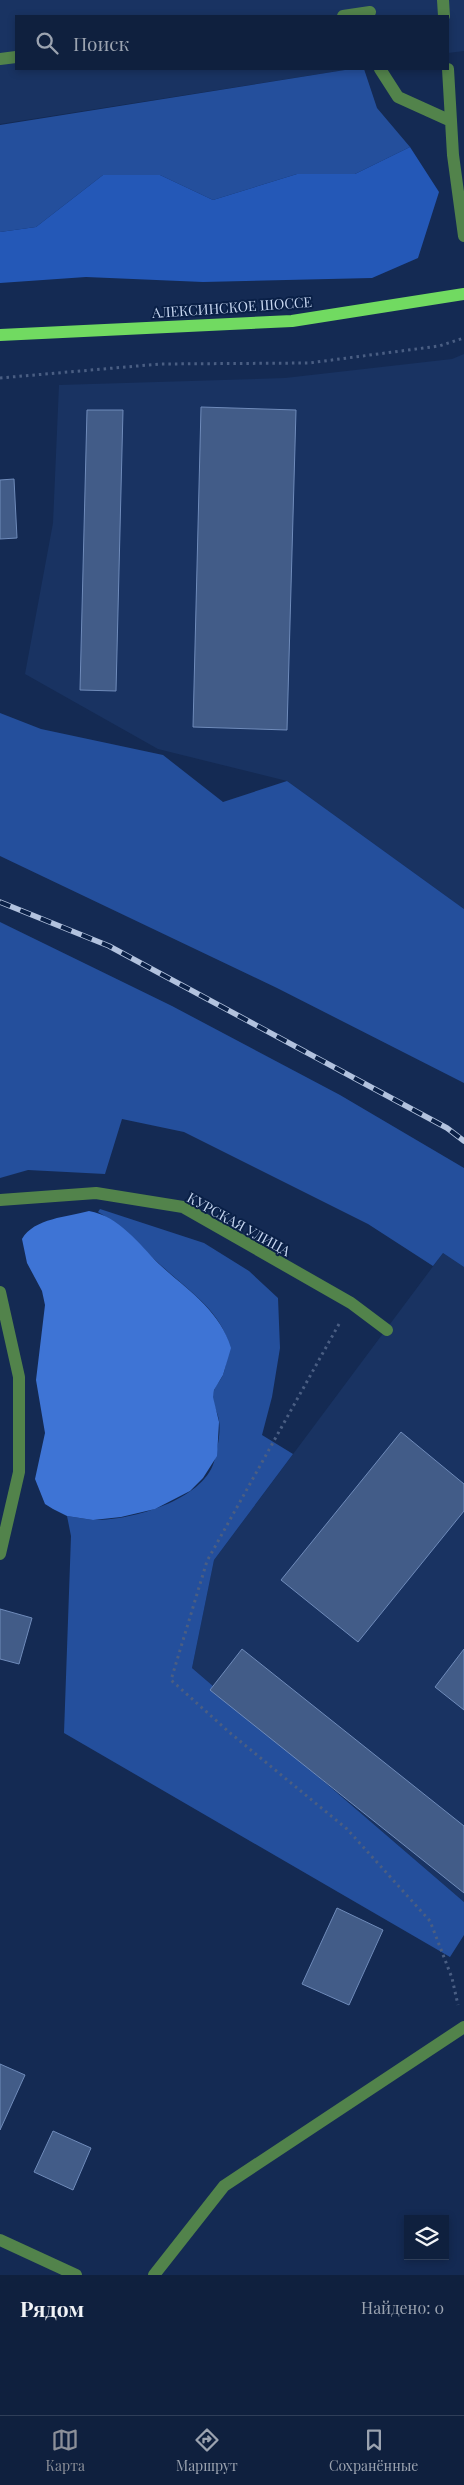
<!DOCTYPE html>
<html lang="ru">
<head>
<meta charset="utf-8">
<style>
	body { margin:0; font-family:"Playfair Display",serif; background:#1d2d49; color:#f1f3f6 }
	.controls { position:absolute; right:15px; bottom:15px; display:grid; overflow:hidden; border-radius:0px; box-shadow:0 2px 8px #0003 }
	.controls button { width:45px; height:45px; display:grid; place-items:center; padding:0; border:0; border-bottom:1px solid #2f3e58; background:#0f203e; color:#f1f3f6; font:25px sans-serif }
	.list { margin:0; padding:0; list-style:none }
	h2 { display:flex; justify-content:space-between; align-items:center; height:65px; margin:0; padding:0 20px; font-size:21px }
	h2 small { font-size:16px; font-weight:400; color:#9ba3b0 }
	.icon { flex:none; width:28px; height:28px; fill:none; stroke:currentColor; stroke-width:2; stroke-linecap:round; stroke-linejoin:round }
	.map { position:relative; flex:none; width:464px; height:2275px; overflow:hidden }
	.search { position:absolute; background:#0f203e; box-shadow:0 2px 8px #0003; left:15px; right:15px; top:15px; height:55px; display:flex; align-items:center; gap:12px; box-sizing:border-box; padding:0 18px; border-radius:0px; color:#9ba3b0; font-size:19px }
	.sheet { height:140px; background:#0f203e }
	nav { display:flex; justify-content:space-around; align-items:center; box-sizing:border-box; height:70px; border-top:1px solid #2f3e58; background:#0f203e; font-size:14px; color:#9ba3b0 }
	nav a { display:grid; justify-items:center; gap:2px }
	nav .on { color:#8c9099 }
	.map>svg:first-child { display:block }
	.built { fill:#193362 }
	.green { fill:#244f9c }
	.forest { fill:#2458b7 }
	.water { fill:#3e74d5 }
	.building { fill:#425c88; stroke:#6f8bba }
	.lines { fill:none; stroke-linecap:round; stroke-linejoin:round }
	.path { stroke:#4a5e83; stroke-width:3; stroke-dasharray:2.5 4; stroke-linecap:butt }
	.minor { stroke:#52834b; stroke-width:12 }
	.major { stroke:#71da61; stroke-width:12 }
	.rail-casing { stroke:#b2c2de; stroke-width:5.5 }
	.rail { stroke:#0a2047; stroke-width:4; stroke-dasharray:11; stroke-linecap:butt }
	.labels { text-anchor:middle; dominant-baseline:central; stroke-width:4; stroke-linejoin:round; paint-order:stroke }
	.street-label { font-size:14px; fill:#c8d7f1; stroke:#0a2047 }
</style>
</head>
<body>
<div class="map">
<svg width="464" height="2275" viewBox="0 0 464 2275">
	<rect width="100%" height="100%" fill="#142a53"/>
	<path class="built" d="M0 0H464V51L448 53V16H16V69H351L0 124Z
		M464 354V909L287 781 158 749 25 674 53 523 59 385 285 378 452 359Z
		M443 1253 464 1267V1902L192 1668 214 1560Z"/>
	<path class="green" d="M351 69H364L377 108 410 147 355 174H297L213 200 160 175H103L36 227 0 232V125Z
		M0 713 41 729 163 755 223 802 287 781 464 909V1083L277 988 0 856Z
		M0 922 172 1006 340 1095 464 1168V1267L443 1253 433 1266 368 1224 184 1132 122 1119 105 1174 28 1170 0 1178Z
		M100 1209 204 1243 249 1271 278 1298 280 1348 272 1397 262 1435 293 1454 214 1560 192 1668 464 1902V1935L450 1957 64 1733 71 1536 67 1516C75 1517 84 1519 93 1520 129 1521 202 1501 214 1462 217 1451 221 1432 219 1421 218 1412 212 1404 213 1395 214 1386 220 1382 223 1375 226 1368 230 1345 227 1338 216 1308 187 1289 164 1268 141 1248 126 1228 98 1212Z"/>
	<path class="forest" d="M410 147 439 192 418 258 372 278 203 282 86 277 0 283V232L36 227 103 175H160L213 200 297 174H355Z"/>
	<path class="water" d="M89 1211C119 1216 139 1244 159 1264 186 1289 220 1310 231 1348L223 1375 214 1390 213 1397 219 1422 217 1456 203 1478 190 1491 155 1509 121 1517 93 1520 67 1516 53 1509 45 1504 35 1479 45 1433 36 1380 45 1305 42 1291 27 1263 22 1239C34 1218 68 1217 89 1211Z"/>
	<path class="building" d="M201 407 296 410 287 730 193 727Z
		M87 410H123L116 691 80 690Z
		M14 479 17 538 0 539V480Z
		M401 1432 464 1484V1511L358 1642 281 1580Z
		M0 1609 32 1618 19 1664 0 1659Z
		M242 1649 464 1826V1893L210 1690Z
		M464 1649V1710L435 1687Z
		M337 1908 383 1930 349 2005 302 1984Z
		M0 2064 25 2075 0 2130Z
		M53 2131 91 2148 73 2190 34 2172Z"/>
	<g class="lines">
		<path class="path" d="M0 378 160 364 309 363 439 346 464 338
			M339 1324 207 1561 171 1680 229 1732 347 1829 430 1921 452 1978 458 2005"/>
		<path class="minor" d="M443 0 444 16
			M343 16 370 12
			M0 59 16 57
			M380 69 398 97 451 121
			M448 69 453 155 464 236
			M0 1200 96 1193 183 1207 351 1303 387 1330
			M0 1292 19 1377V1472L0 1554
			M0 2240 76 2275
			M154 2275 224 2186 464 2027"/>
		<path class="major" d="M0 335 292 321 464 294"/>
		<defs>
			<path id="rail" d="M0 902 109 946 447 1128 464 1141"/>
		</defs>
		<use href="#rail" class="rail-casing"/>
		<use href="#rail" class="rail"/>
	</g>
	<g class="labels">
		<g class="street-label">
			<text transform="translate(232 307) rotate(-4)">АЛЕКСИНСКОЕ ШОССЕ</text>
			<text transform="translate(239 1224) rotate(29)">КУРСКАЯ УЛИЦА</text>
		</g>
	</g>
</svg>
<div class="controls">
<button><svg class="icon" aria-label="layers" viewBox="0 0 24 24"><path d="M12 4l9 5-9 5-9-5zM3 14l9 5 9-5"/></svg></button>
</div>
<div class="search"><svg class="icon" aria-label="search" viewBox="0 0 24 24"><circle cx="10" cy="10" r="6"/><path d="M15 15l6 6"/></svg>Поиск</div>
</div>
<section class="sheet">
<h2>Рядом<small>Найдено: 0</small></h2>
<ul class="list">
</ul>
</section>
<nav>
<a class="on"><svg class="icon" aria-label="map" viewBox="0 0 24 24"><path d="M3 6l6-2 6 2 6-2v14l-6 2-6-2-6 2zM9 4v14M15 6v14"/></svg>Карта</a>
<a><svg class="icon" aria-label="directions" viewBox="0 0 24 24"><path d="M12 3l9 9-9 9-9-9zM9 14v-3h6M13 9l2 2-2 2"/></svg>Маршрут</a>
<a><svg class="icon" aria-label="saved" viewBox="0 0 24 24"><path d="M7 4h10v16l-5-4-5 4z"/></svg>Сохранённые</a>
</nav>
</body>
</html>
